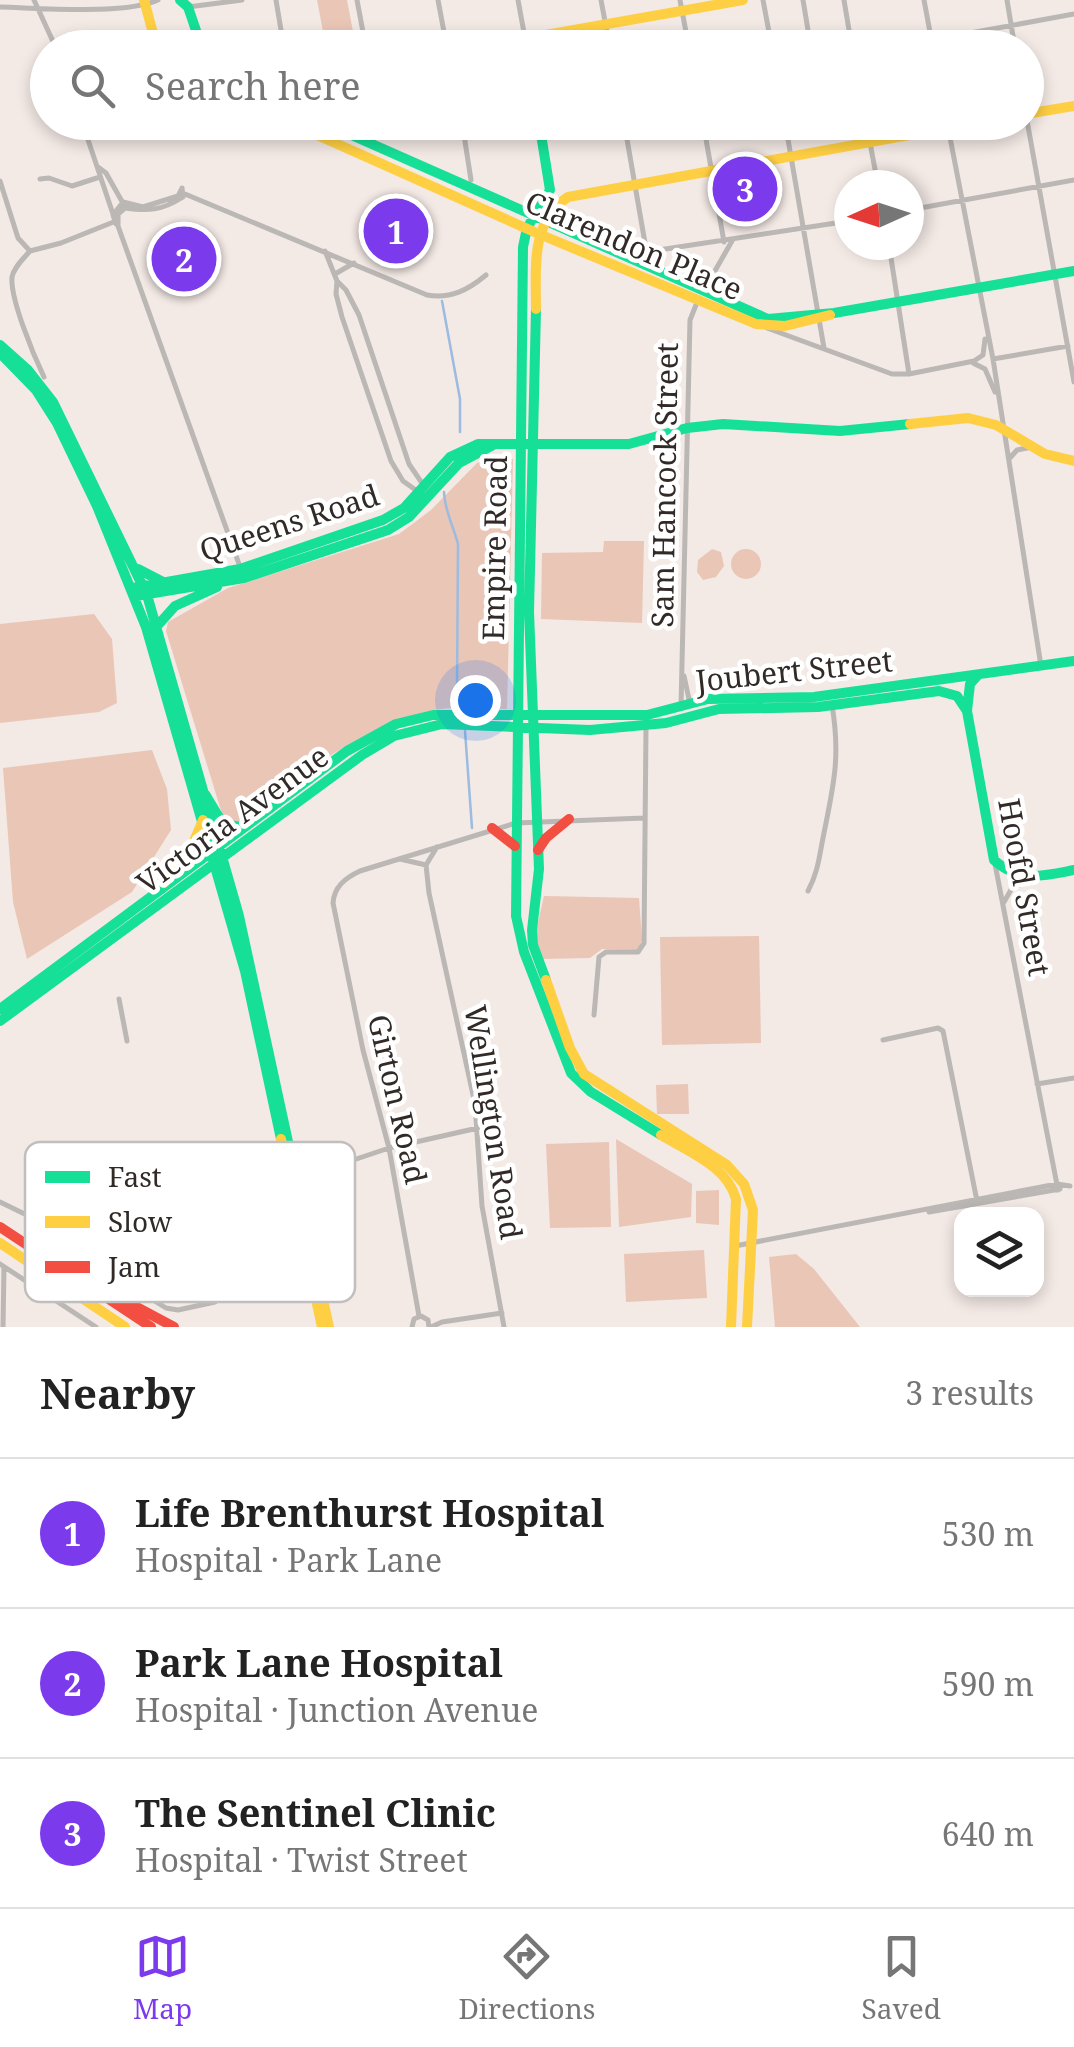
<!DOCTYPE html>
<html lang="en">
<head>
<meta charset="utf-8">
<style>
	body { margin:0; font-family:"Noto Serif",serif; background:#f2f2f2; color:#222 }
	.controls { position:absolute; right:30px; bottom:30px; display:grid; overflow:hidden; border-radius:20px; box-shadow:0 5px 15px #0003 }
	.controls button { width:90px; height:90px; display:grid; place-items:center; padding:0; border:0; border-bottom:2px solid #e0e0e0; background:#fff; color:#222; font:50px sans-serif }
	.compass { position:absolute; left:834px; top:170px; width:90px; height:90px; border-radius:50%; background:#fff; box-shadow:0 5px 15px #0003; rotate:267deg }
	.you { position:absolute; left:475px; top:700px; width:35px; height:35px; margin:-25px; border:8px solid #fff; border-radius:50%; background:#1a73e8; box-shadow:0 0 0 15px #1a73e833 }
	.badge { display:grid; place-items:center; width:65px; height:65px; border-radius:50%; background:#7c3aed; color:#fff; font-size:32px; font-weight:700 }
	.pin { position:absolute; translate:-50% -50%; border:5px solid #fff; box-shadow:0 2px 10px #0006 }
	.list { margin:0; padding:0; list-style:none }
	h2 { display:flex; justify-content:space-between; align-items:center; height:130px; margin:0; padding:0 40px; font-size:42px }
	h2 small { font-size:32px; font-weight:400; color:#767676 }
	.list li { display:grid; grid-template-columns:65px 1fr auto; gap:30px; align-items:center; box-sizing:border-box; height:150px; padding:0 40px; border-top:2px solid #e0e0e0 }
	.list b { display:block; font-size:38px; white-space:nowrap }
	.list p { margin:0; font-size:32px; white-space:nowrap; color:#767676 }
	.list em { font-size:32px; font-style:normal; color:#767676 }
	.icon { flex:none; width:55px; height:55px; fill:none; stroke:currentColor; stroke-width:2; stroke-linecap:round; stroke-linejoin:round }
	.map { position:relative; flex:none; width:1074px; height:1327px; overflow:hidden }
	.search { position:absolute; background:#fff; box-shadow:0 5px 15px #0003; left:30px; right:30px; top:30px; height:110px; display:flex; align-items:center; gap:25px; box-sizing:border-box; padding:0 35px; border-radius:55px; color:#767676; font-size:38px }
	.sheet { height:580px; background:#fff }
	nav { display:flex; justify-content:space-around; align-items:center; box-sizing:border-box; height:140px; border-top:2px solid #e0e0e0; background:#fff; font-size:28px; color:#767676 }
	nav a { display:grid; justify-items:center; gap:5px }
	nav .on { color:#7c3aed }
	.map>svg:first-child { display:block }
	.green { fill:#eac6b7 }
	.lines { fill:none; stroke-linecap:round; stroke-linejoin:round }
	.stream { stroke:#9cbbe0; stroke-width:2.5 }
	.street { stroke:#bab7b5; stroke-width:5 }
	.fast { stroke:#16e098; stroke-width:10 }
	.slow { stroke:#ffcf43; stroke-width:10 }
	.jam { stroke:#f24e42; stroke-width:10 }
	.labels { text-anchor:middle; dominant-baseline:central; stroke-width:9; stroke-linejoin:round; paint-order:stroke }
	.street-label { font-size:30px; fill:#312a27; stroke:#fff }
	.key { fill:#fff; stroke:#c1bfbe; stroke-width:2.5 }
	.key-label { font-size:28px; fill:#312a27 }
</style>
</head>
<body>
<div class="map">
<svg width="1074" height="1327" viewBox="0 0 1074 1327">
	<rect width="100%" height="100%" fill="#f3e9e5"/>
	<path class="green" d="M317 0H347L356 47H326Z
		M489 459H513L507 709C483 709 453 705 429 711 357 729 299 776 243 821L231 822 223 817 166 631 168 622 228 588 399 534 431 510 477 463Z
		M604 541H644L642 623 541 619 542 553 603 552Z
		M712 549 721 552 724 566 716 577 703 580 697 572 698 560Z
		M731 564a15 15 0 1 1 30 0a15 15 0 1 1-30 0Z
		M94 614 112 639 117 703 99 712 0 723V624Z
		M152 750 167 789 171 830 132 892 27 959 13 902 3 768Z
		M544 896 639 898 642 940 638 950 602 949 590 958 540 959 536 931Z
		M759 936 761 1043 662 1045 660 937Z
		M688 1084 689 1114H657L656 1085Z
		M616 1139 692 1184 691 1217 619 1227Z
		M609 1142 611 1227 550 1228 546 1144Z
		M719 1190V1225L696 1223V1191Z
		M704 1250 707 1298 626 1302 624 1254Z
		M796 1254 814 1269 860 1327H775L769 1257Z"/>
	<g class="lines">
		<path class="stream" d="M442 301 460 399V432
			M444 492C445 512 453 525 458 544L457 691 464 710
			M465 731 472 828"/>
		<path class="street" d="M34 0 56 48
			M276 0 284 48
			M357 0 366 48
			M438 0 447 48
			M518 0 525 38
			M601 0 610 48
			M680 0 689 48
			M763 0 772 48
			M803 0 811 48
			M844 0 852 48
			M924 0 933 48
			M1007 0 1015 48
			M0 7C40 8 125 15 158 0
			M188 7 242 0
			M932 40 1074 14
			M1026 115 1074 382
			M82 122 113 214
			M378 122 383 133 390 136 492 122
			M462 122 471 180
			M624 122 645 243 652 251 849 221
			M703 122 724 242
			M785 122 824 348
			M866 122 878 185
			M947 122 993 359 1041 666
			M98 167 106 173 124 205
			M40 179 49 178 72 186 100 177
			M0 181 18 238 30 251
			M182 188 183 197C161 211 148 211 125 208L118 214V226L244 578
			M185 194 427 295C451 299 468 290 486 275
			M909 210 1074 180
			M116 224 113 215 123 202 143 207 178 196 182 188
			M889 245 909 374
			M30 251C23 259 14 267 12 277 10 299 34 356 44 377
			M30 251 61 243 116 221
			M325 251 337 281 346 290 359 315 409 464 424 486
			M335 274 354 263
			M337 281 336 294 342 317 391 461 403 481 427 498
			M704 290 732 241
			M767 328 892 374H909L974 361 983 355 985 339
			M993 359 1068 346
			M973 363 985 369 995 392
			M1009 459 1017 450 1032 447
			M684 676 690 704
			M681 707 690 320 698 300
			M437 847 426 865 429 893 475 1104 482 1206 504 1327
			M400 859 426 865
			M995 864 1058 1190
			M808 891C818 872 819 858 823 838 833 787 841 759 832 705
			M1004 902 1012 888 1032 880
			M119 999 127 1041
			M594 1015 599 957 606 952H638L644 943 646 726
			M883 1040 938 1028 943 1031 977 1201
			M1037 1084 1074 1078
			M0 1202 41 1222 79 1225 291 1181 389 1148 478 1128
			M929 1212 1060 1189
			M52 1224 66 1246 166 1308 178 1310 215 1302
			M735 1246 1057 1184 1070 1186
			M0 1264 96 1327
			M419 1316 389 1148 363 1050 333 903C334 887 345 878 360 871L516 823 644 818
			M3 1327 4 1267
			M412 1327 414 1319 421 1316 428 1320 429 1327
			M431 1327 442 1322 502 1313"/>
		<path class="fast" d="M180 0 188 7 202 48
			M322 122 768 319 834 313 1074 271
			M539 122 550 190 527 228 523 247 516 916 524 952 571 1073 591 1092 661 1135
			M536 309 529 612 539 869 532 930 533 945 546 980
			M0 345 28 370 53 402 147 595 239 916 290 1151
			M0 353 36 390 57 423 97 506 146 627 245 971 281 1139
			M138 569 163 582
			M133 588 240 569 383 520 404 508 450 457 478 444H629L687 428 723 424 840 431 910 424
			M136 596 244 578 388 530 409 517 459 463 493 445
			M158 625 175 606 217 587
			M978 675 970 684 967 711 994 860C1019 883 1043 876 1074 870
			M205 794 223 824 242 827
			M0 1009 347 751 396 724 433 715H647L708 699 814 697 1074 661
			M0 1021 362 755 394 736 442 724 590 730 666 723 719 709 818 707 939 691 957 696 967 711
			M302 1200 309 1185 329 1167"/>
		<path class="slow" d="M144 0 157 48
			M471 48 743 0
			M1026 114 1074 106
			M288 122 539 234 756 324 785 326 830 315
			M536 309C536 268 530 222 568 197L981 122
			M910 424 968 418 996 425 1045 454 1074 461
			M164 883 192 846 203 820
			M546 980 570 1048 584 1074 727 1165 744 1184 753 1210 747 1327
			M661 1135C689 1152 727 1166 736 1199L731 1327
			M281 1139 322 1327
			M290 1151 329 1327
			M0 1243 125 1327"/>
		<path class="jam" d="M492 828 515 846
			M538 850 546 838 569 819
			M0 1227 151 1327
			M99 1287 174 1327"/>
	</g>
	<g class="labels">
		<g class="street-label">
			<text transform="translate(634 245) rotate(23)">Clarendon Place</text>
			<text transform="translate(664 485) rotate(-89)">Sam Hancock Street</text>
			<text transform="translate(289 522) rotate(-18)">Queens Road</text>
			<text transform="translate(494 548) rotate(-89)">Empire Road</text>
			<text transform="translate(794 670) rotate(-6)">Joubert Street</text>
			<text transform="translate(232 819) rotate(-36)">Victoria Avenue</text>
			<text transform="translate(1025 887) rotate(80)">Hoofd Street</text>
			<text transform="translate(398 1099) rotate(77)">Girton Road</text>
			<text transform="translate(494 1122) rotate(81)">Wellington Road</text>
		</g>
	</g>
	<rect x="25" y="1142" width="330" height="160" rx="15" class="key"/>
	<rect x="45" y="1171" width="45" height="12" fill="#16e098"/>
	<rect x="45" y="1216" width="45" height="12" fill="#ffcf43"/>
	<rect x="45" y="1261" width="45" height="12" fill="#f24e42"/>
	<g class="key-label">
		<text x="108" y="1187">Fast</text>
		<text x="108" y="1232">Slow</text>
		<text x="108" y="1277">Jam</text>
	</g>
</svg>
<div class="controls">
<button><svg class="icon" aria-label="layers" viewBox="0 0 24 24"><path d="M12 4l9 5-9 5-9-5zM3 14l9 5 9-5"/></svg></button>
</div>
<svg class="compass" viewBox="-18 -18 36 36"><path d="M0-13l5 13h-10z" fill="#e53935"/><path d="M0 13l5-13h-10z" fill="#767676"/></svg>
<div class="you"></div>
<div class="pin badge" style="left:396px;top:231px">1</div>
<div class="pin badge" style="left:184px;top:259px">2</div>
<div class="pin badge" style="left:745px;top:189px">3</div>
<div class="search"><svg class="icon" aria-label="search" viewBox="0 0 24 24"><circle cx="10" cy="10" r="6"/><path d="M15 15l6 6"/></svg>Search here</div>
</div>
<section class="sheet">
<h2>Nearby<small>3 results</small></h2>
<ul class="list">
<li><span class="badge">1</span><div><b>Life Brenthurst Hospital</b><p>Hospital · Park Lane</p></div><em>530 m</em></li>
<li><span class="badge">2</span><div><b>Park Lane Hospital</b><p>Hospital · Junction Avenue</p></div><em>590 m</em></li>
<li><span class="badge">3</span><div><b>The Sentinel Clinic</b><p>Hospital · Twist Street</p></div><em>640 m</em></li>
</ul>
</section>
<nav>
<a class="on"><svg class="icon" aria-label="map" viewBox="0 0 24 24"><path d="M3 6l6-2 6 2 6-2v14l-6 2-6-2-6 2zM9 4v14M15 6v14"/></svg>Map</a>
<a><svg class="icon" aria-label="directions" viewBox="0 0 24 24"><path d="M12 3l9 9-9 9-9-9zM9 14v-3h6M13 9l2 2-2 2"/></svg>Directions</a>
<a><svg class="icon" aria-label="saved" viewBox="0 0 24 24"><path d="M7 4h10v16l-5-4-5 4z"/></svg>Saved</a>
</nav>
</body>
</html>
